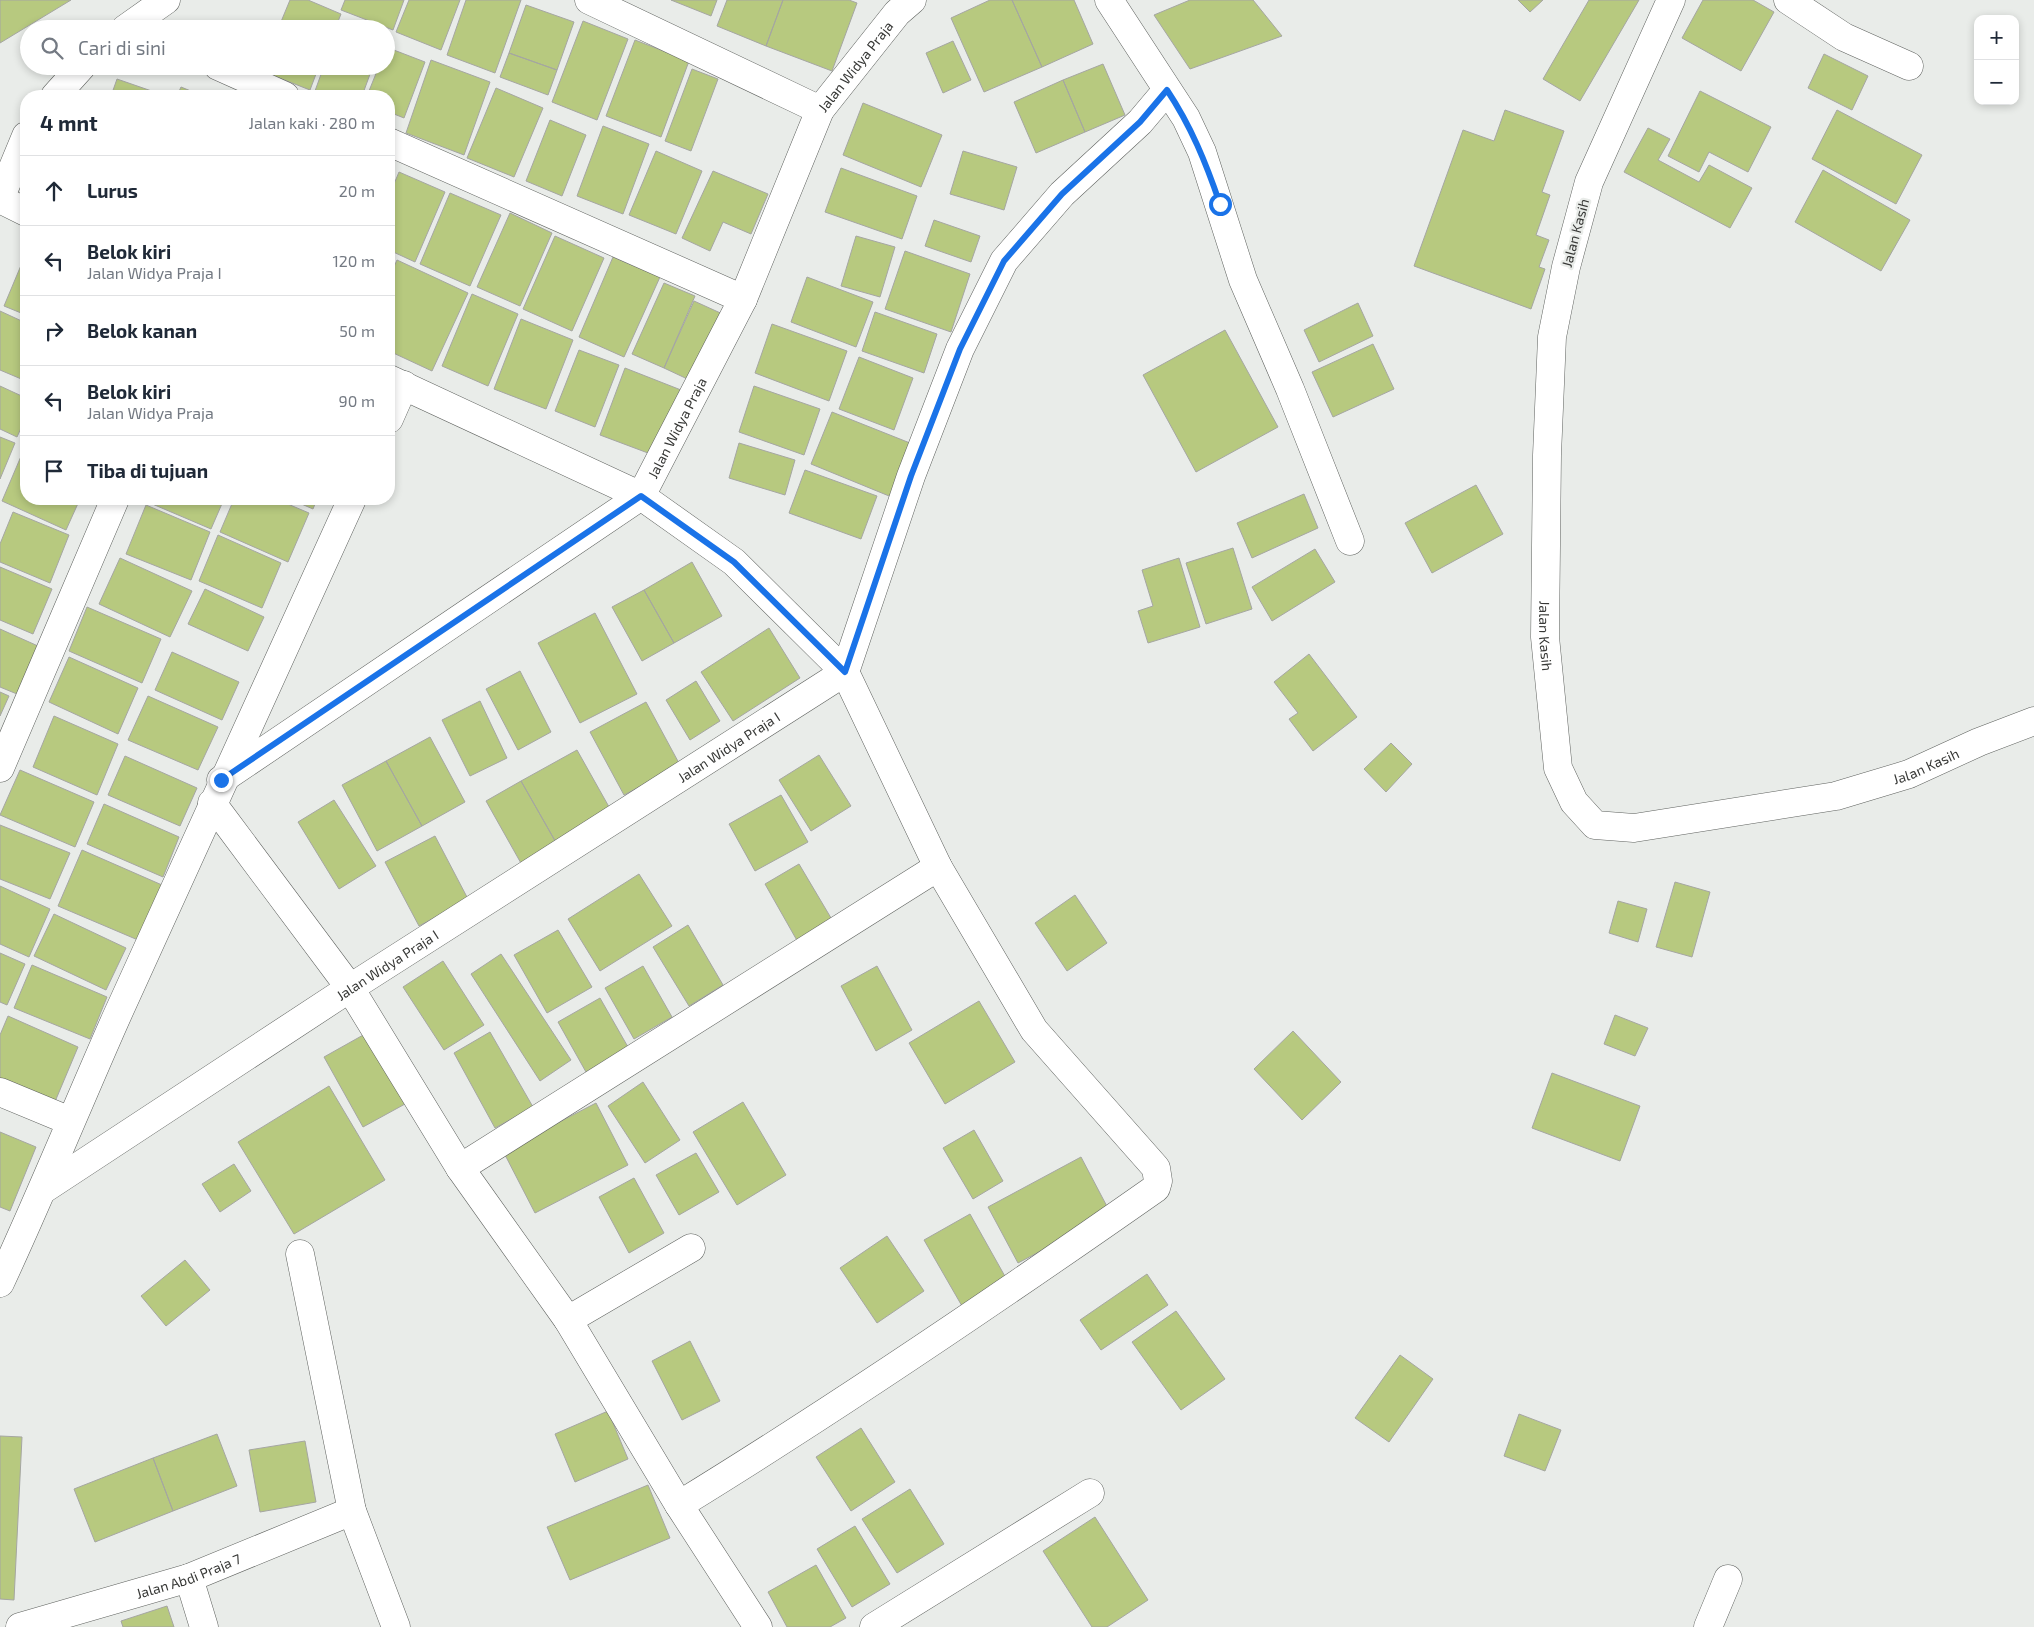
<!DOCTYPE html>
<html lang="id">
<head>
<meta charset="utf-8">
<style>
	body { margin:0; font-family:"Exo 2",sans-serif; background:#f2f2f3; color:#1f2937 }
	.controls { position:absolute; right:15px; top:15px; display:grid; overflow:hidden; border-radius:10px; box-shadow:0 2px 8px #0003 }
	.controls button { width:45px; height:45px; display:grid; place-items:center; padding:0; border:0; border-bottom:1px solid #e0e1e3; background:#fff; color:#1f2937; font:25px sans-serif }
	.stop { position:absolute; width:15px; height:15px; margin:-11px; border:4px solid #1a73e8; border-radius:50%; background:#fff }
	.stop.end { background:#1a73e8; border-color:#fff; box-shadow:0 1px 5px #0008 }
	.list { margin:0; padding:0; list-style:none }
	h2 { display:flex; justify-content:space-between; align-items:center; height:65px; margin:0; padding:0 20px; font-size:21px }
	h2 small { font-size:16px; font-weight:400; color:#747a83 }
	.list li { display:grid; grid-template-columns:32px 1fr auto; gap:15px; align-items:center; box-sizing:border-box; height:70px; padding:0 20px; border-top:1px solid #e0e1e3 }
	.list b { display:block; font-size:19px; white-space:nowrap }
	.list p { margin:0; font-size:16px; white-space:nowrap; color:#747a83 }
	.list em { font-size:16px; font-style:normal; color:#747a83 }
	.icon { flex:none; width:28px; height:28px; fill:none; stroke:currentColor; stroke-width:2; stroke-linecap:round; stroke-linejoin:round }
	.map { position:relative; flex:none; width:2034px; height:1627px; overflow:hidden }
	.search { position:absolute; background:#fff; box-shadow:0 2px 8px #0003; left:20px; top:20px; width:375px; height:55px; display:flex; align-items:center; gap:12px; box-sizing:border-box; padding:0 18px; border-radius:28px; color:#747a83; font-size:19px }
	.panel { position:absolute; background:#fff; box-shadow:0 2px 8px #0003; left:20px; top:90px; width:375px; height:415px; border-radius:20px }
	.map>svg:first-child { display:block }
	.building { fill:#b7c97f; stroke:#a5a6a2 }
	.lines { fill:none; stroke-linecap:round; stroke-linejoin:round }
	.minor-casing { stroke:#5f625f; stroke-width:29 }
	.tertiary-casing { stroke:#5f625f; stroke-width:29 }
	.minor { stroke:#fff; stroke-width:28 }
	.tertiary { stroke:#fff; stroke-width:28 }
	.route { stroke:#1a73e8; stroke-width:6 }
	.labels { text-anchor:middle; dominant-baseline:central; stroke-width:4.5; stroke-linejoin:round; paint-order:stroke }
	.street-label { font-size:14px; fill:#373836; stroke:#e9ece9 }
</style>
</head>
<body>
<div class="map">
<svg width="2034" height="1627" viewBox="0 0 2034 1627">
	<rect width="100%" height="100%" fill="#e9ece9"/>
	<path class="building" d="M0 0H71L0 43Z
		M290 0H308L341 14 335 29H278Z
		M345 0H404L393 30 341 10Z
		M409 0H460L441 50 396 32Z
		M466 0H521L495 73 447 55Z
		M671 0H717L711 16Z
		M727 0H783L766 46 717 26Z
		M783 0H849L857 3 832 71 766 46Z
		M990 0H1012L1042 67 984 92 951 18Z
		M1012 0H1074L1093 44 1042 67Z
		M1190 0H1253L1282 36 1190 69 1154 15Z
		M1518 0H1543L1530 12Z
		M1589 0H1639L1580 101 1543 79Z
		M1703 0H1753L1774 12 1741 71 1682 38Z
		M526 5 574 22 557 70 509 53Z
		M257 21 277 29H254Z
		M583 21 628 39 597 120 552 102Z
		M635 40 689 61 661 137 606 116Z
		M953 41 971 80 943 93 926 53Z
		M386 47 425 62 404 118 389 112V96H367L379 66H386Z
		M509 53 557 70 548 95 500 77Z
		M1824 54 1868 76 1852 110 1808 88Z
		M431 60 490 82 464 155 406 133Z
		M1103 64 1125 115 1085 132 1063 80Z
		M249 66H319L310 90Z
		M324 66H373L362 96H328L315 91Z
		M692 69 718 79 691 151 665 141Z
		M117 79 166 96H111Z
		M1063 80 1085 132 1036 153 1014 102Z
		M181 87 203 96H177Z
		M496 88 543 108 514 177 467 158Z
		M1700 91 1771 127 1748 172 1709 152 1699 172 1668 156Z
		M863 103 942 135 921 187 843 155Z
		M1505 110 1564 131 1542 192 1550 195 1536 235 1549 240 1539 267 1545 269 1531 309 1414 266 1463 130 1494 141Z
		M1837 110 1922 155 1896 204 1812 159Z
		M550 120 586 135 562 196 526 181Z
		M603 126 649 144 623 214 577 196Z
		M1648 128 1670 139 1658 160 1699 182 1709 165 1752 188 1730 228 1624 172Z
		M656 151 702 171 676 234 629 215Z
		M963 151 1017 167 1004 210 950 194Z
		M841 168 917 196 902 239 825 212Z
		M1823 170 1910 220 1881 271 1795 222Z
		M713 171 768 194 751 234 723 222 710 251 682 238Z
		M399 172 445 192 415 262 389 250V196Z
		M450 193 501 215 470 286 420 264Z
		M510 213 552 233 520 306 477 287Z
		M934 220 980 236 971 262 925 246Z
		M555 236 604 258 572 331 523 309Z
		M856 236 895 247 880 297 841 286Z
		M905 251 970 274 951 332 885 309Z
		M613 257 660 277 624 357 579 337Z
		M397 260 468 293 432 371 389 351V278Z
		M22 263 26 264V315L4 306Z
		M807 277 873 302 856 347 791 322Z
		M664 283 695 296 664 368 632 354Z
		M472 294 518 314 488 386 442 366Z
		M694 301 727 316 696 383 664 368Z
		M1358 303 1373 336 1319 362 1304 330Z
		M0 311 26 323V381L0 370Z
		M875 312 937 334 924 373 862 351Z
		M521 319 573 340 546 409 494 389Z
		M772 324 847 351 829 401 755 373Z
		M1225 330 1278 427 1196 472 1143 375Z
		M1373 344 1394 389 1333 417 1312 372Z
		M579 350 619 365 595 427 555 411Z
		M859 357 913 378 894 430 839 409Z
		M625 368 681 390 656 456 600 435Z
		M0 386 26 398V417L17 437 0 429Z
		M754 386 820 409 804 455 739 432Z
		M832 412 915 445 894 498 811 464Z
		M0 437 15 443 0 479Z
		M739 443 795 460 785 495 729 478Z
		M22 454 26 455V499H80L66 530 2 501Z
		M805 470 877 496 861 539 789 513Z
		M1476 485 1503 534 1432 573 1405 523Z
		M1304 494 1318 528 1252 558 1237 523Z
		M152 499H224L211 529 150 503Z
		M234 499H276L309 513 288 562 220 532Z
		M290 499H317L313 509Z
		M146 505 210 532 191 580 126 554Z
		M13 512 69 535 50 583 0 562V544Z
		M218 535 281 563 262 608 199 581Z
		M1233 548 1252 609 1206 624 1186 563Z
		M1315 549 1335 582 1272 621 1252 587Z
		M120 558 192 591 170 637 99 604Z
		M1179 558 1200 627 1148 643 1138 611 1153 606 1142 570Z
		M692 562 722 616 674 643 644 590Z
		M0 567 52 589 33 634 0 620Z
		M205 589 264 617 248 651 188 624Z
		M644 590 674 643 642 661 612 607Z
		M87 607 161 639 142 683 69 651Z
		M595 613 637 694 580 723 538 643Z
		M769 628 800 678 733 721 701 672Z
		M0 629 38 646 17 694 0 687Z
		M172 652 239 682 222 720 155 690Z
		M1309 654 1357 717 1313 751 1289 719 1298 713 1274 682Z
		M69 657 138 688 118 734 49 702Z
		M520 671 551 732 518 750 486 689Z
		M696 681 720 721 690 740 666 700Z
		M0 692 9 696 0 716Z
		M148 696 218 727 198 770 128 740Z
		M480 701 507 758 470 776 442 720Z
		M646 702 680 765 624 795 590 732Z
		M54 716 118 744 97 795 33 767Z
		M430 737 465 802 422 826 386 761Z
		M1391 743 1412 764 1386 792 1364 769Z
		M577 750 613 814 558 846 521 781Z
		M819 755 851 806 811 831 779 780Z
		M125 756 197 788 180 826 108 795Z
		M386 761 422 826 377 851 342 785Z
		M20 770 94 802 75 847 0 815Z
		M521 781 558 846 522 865 486 801Z
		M781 795 808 842 755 871 729 824Z
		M334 800 376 866 339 889 298 822Z
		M104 804 179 837 163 877 87 844Z
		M0 825 70 853 50 899 0 879Z
		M435 836 468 899 419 926 385 862Z
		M82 850 162 885 138 940 58 906Z
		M799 864 834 923 799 944 765 884Z
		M639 874 672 926 600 971 568 919Z
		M1675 882 1710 892 1692 957 1656 947Z
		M0 886 50 909 29 957 0 944Z
		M1075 895 1107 943 1067 971 1035 923Z
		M1618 901 1647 909 1638 942 1609 933Z
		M54 914 126 948 106 990 34 956Z
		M688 925 723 985 689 1006 653 947Z
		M558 930 592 987 547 1013 514 955Z
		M0 953 25 964 7 1005 0 1002Z
		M501 954 571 1060 540 1081 471 974Z
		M443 961 484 1025 444 1050 403 987Z
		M32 965 107 997 90 1039 14 1008Z
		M643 966 672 1017 634 1039 605 988Z
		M877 966 912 1030 876 1051 841 986Z
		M600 998 628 1047 586 1072 558 1022Z
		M979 1001 1015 1062 945 1104 909 1043Z
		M1615 1015 1648 1028 1635 1056 1604 1044Z
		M8 1016 78 1047 54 1104 0 1081V1035Z
		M1293 1031 1341 1082 1302 1120 1254 1069Z
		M490 1032 533 1107 495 1128 454 1053Z
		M365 1034 405 1104 363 1127 324 1057Z
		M1552 1073 1640 1106 1620 1161 1532 1128Z
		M643 1082 680 1140 645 1163 608 1106Z
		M329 1086 385 1180 294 1234 238 1142Z
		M743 1102 786 1175 737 1205 693 1132Z
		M596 1103 628 1165 535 1213 503 1151Z
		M974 1130 1003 1181 973 1199 943 1148Z
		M0 1132 36 1147 10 1211 0 1207Z
		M696 1153 719 1192 679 1215 656 1175Z
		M1081 1157 1111 1214 1018 1263 988 1207Z
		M234 1164 251 1191 220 1212 202 1184Z
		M634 1178 664 1233 629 1253 599 1197Z
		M970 1214 1011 1287 966 1313 924 1240Z
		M887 1236 924 1291 877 1323 840 1268Z
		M185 1260 210 1290 166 1326 141 1296Z
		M1147 1274 1168 1305 1101 1350 1080 1320Z
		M1176 1311 1225 1379 1181 1410 1132 1342Z
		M690 1341 720 1401 682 1420 652 1361Z
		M1400 1355 1433 1379 1389 1442 1355 1418Z
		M608 1411 628 1459 575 1482 555 1434Z
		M1519 1414 1561 1430 1545 1471 1504 1456Z
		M861 1428 895 1482 851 1511 816 1457Z
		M217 1434 237 1486 173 1511 153 1458Z
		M0 1436 22 1437 14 1600 0 1599Z
		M305 1441 316 1502 260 1512 249 1450Z
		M153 1458 173 1511 95 1542 74 1489Z
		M648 1485 670 1538 570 1580 547 1527Z
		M910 1489 944 1544 897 1573 862 1519Z
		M1095 1517 1148 1600 1107 1627H1092L1043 1551Z
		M855 1526 890 1584 852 1607 817 1549Z
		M816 1565 846 1618 830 1627H787L768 1592Z
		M167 1606 174 1627H123L121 1621Z"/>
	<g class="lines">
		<defs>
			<g id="minor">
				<path d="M589 0 820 110"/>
				<path d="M1109 0 1186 118 1202 152 1243 280 1290 389 1350 541"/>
				<path id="s1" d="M1671 0 1589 182 1566 267 1552 337 1547 455 1545 637 1558 768 1574 802 1595 825 1634 828 1836 796 1909 774 1979 742 2034 721"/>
				<path d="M1788 0 1844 37 1909 66"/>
				<path d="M218 66 285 96"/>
				<path d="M389 142 743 299"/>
				<path d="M0 199 26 212"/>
				<path d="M389 379 641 496 734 562 845 672 938 867 1034 1030 1156 1168 1158 1181 1156 1188C999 1298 842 1405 679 1505"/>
				<path d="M389 419 404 385"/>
				<path d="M0 768 115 499"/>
				<path id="s2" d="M221 780 641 496 743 299 820 110 897 13 912 0"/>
				<path d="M212 803 350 988 460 1168 568 1320 679 1505 758 1627"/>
				<path d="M0 1092 70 1121"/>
				<path d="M460 1168 938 867"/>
				<path id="s3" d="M44 1189 350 988 845 672 911 476 960 349 1004 261 1062 194 1140 122 1167 90"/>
				<path d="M300 1254 352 1511 396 1627"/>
				<path d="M0 1283C41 1195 77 1106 116 1018 194 844 272 671 352 499"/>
				<path d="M568 1320 691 1248"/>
				<path d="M189 1578 204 1627"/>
				<path id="s4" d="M20 1627 189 1578 352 1511"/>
				<path d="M874 1627 1090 1493"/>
				<path d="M1708 1627 1728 1579"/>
			</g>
			<path id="tertiary" d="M125 29 166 0
				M55 96 82 66
				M0 199 26 136"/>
		</defs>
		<use href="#minor" class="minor-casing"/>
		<use href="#tertiary" class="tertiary-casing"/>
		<use href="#minor" class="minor"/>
		<use href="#tertiary" class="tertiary"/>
	</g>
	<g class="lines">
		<path class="route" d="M221 780 641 496 734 562 845 672 911 476 960 349 1004 261 1062 194 1140 122 1167 90C1191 126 1206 163 1220 204"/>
	</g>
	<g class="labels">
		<g class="street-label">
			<text stroke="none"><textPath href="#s2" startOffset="989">Jalan Widya Praja</textPath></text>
			<text transform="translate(1575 233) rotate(-75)">Jalan Kasih</text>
			<text stroke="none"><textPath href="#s2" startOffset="584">Jalan Widya Praja</textPath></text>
			<text stroke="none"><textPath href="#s1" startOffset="658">Jalan Kasih</textPath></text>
			<text stroke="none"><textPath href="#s3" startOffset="815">Jalan Widya Praja I</textPath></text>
			<text stroke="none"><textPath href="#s1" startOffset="1198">Jalan Kasih</textPath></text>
			<text stroke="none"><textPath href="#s3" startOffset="410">Jalan Widya Praja I</textPath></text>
			<text stroke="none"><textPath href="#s4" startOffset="176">Jalan Abdi Praja 7</textPath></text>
		</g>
	</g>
</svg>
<div class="controls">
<button>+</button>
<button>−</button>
</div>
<div class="stop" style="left:1220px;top:204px"></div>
<div class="stop end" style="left:221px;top:780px"></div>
<div class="search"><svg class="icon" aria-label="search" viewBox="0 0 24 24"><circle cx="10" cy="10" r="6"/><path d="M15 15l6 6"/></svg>Cari di sini</div>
<section class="panel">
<h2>4 mnt<small>Jalan kaki · 280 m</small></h2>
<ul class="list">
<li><svg class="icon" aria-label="ahead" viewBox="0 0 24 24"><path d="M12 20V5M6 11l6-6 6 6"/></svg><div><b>Lurus</b></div><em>20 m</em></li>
<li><svg class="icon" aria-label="left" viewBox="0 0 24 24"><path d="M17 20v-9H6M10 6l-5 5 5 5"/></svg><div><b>Belok kiri</b><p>Jalan Widya Praja I</p></div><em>120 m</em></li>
<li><svg class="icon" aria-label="right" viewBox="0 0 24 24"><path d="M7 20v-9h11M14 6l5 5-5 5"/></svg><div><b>Belok kanan</b></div><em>50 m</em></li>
<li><svg class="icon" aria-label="left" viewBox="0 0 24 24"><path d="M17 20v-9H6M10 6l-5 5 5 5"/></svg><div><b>Belok kiri</b><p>Jalan Widya Praja</p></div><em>90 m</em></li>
<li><svg class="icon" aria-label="arrive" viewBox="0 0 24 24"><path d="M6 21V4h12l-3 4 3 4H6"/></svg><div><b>Tiba di tujuan</b></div></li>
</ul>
</section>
</div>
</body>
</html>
